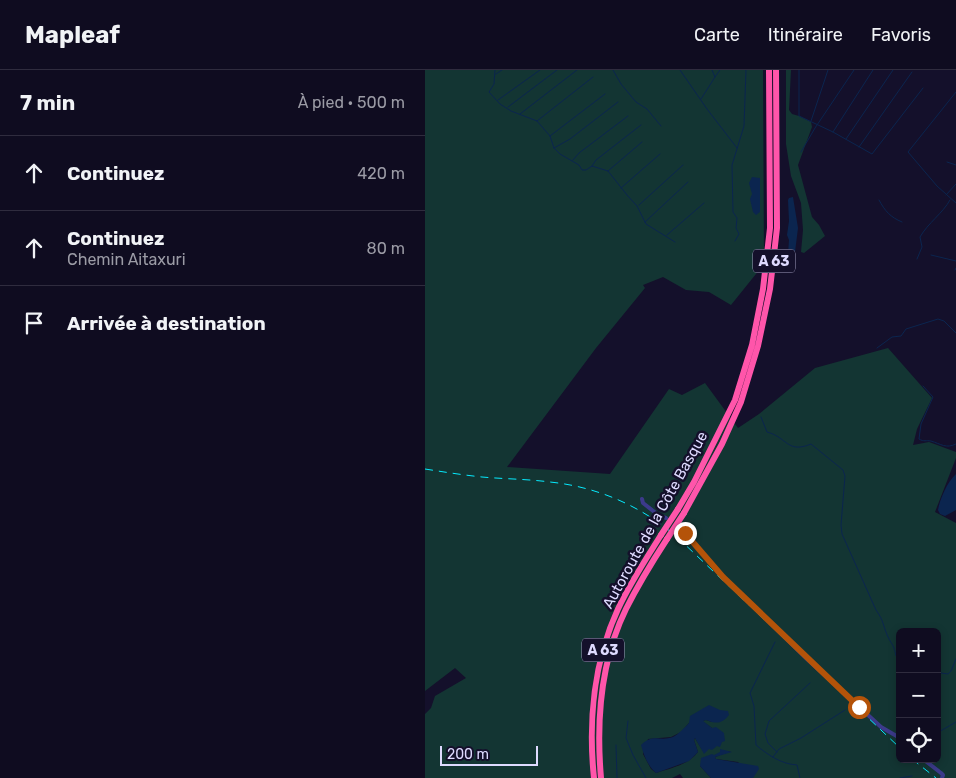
<!DOCTYPE html>
<html lang="fr">
<head>
<meta charset="utf-8">
<style>
	body { margin:0; font-family:Rubik,sans-serif; background:#1d1a2d; color:#f1f3f6 }
	.controls { position:absolute; right:15px; bottom:15px; display:grid; overflow:hidden; border-radius:8px; box-shadow:0 2px 8px #0003 }
	.controls button { width:45px; height:45px; display:grid; place-items:center; padding:0; border:0; border-bottom:1px solid #2f2c3e; background:#0f0c20; color:#f1f3f6; font:25px sans-serif }
	.scale { position:absolute; left:15px; bottom:12px; width:98px; box-sizing:border-box; padding-left:5px; border:2px solid #dedaff; border-top:0; font-size:14px; line-height:18px; white-space:nowrap; color:#dedaff; -webkit-text-stroke:4px #14102b; paint-order:stroke }
	.stop { position:absolute; width:15px; height:15px; margin:-11px; border:4px solid #b45309; border-radius:50%; background:#fff }
	.stop.end { background:#b45309; border-color:#fff; box-shadow:0 1px 5px #0008 }
	.list { margin:0; padding:0; list-style:none }
	h2 { display:flex; justify-content:space-between; align-items:center; height:65px; margin:0; padding:0 20px; font-size:21px }
	h2 small { font-size:16px; font-weight:400; color:#9b9ba5 }
	.list li { display:grid; grid-template-columns:32px 1fr auto; gap:15px; align-items:center; box-sizing:border-box; height:75px; padding:0 20px; border-top:1px solid #2f2c3e }
	.list b { display:block; font-size:19px; white-space:nowrap }
	.list p { margin:0; font-size:16px; white-space:nowrap; color:#9b9ba5 }
	.list em { font-size:16px; font-style:normal; color:#9b9ba5 }
	.icon { flex:none; width:28px; height:28px; fill:none; stroke:currentColor; stroke-width:2; stroke-linecap:round; stroke-linejoin:round }
	.map { position:relative; flex:none; width:531px; height:708px; overflow:hidden }
	header { display:flex; align-items:center; gap:30px; box-sizing:border-box; height:70px; padding:0 25px; background:#0f0c20; border-bottom:1px solid #2f2c3e }
	header strong { font-size:24px }
	nav { display:flex; gap:28px; margin-inline-start:auto; font-size:18px }
	main { display:flex }
	aside { flex:1; background:#0f0c20 }
	.map>svg:first-child { display:block }
	.green { fill:#133533; fill-rule:evenodd }
	.water { fill:#0b254f }
	.lines { fill:none; stroke-linecap:round; stroke-linejoin:round }
	.stream { stroke:#0b254f; stroke-width:1 }
	.street { stroke:#3c3a8b; stroke-width:4 }
	.highway { stroke:#f5a; stroke-width:6 }
	.rail { stroke:#06ebff; stroke-width:1; stroke-dasharray:8 6; stroke-linecap:butt }
	.highway-bridge { stroke:#f5a; stroke-width:6 }
	.route { stroke:#b45309; stroke-width:6 }
	.labels { text-anchor:middle; dominant-baseline:central; stroke-width:5; stroke-linejoin:round; paint-order:stroke }
	.shield { fill:#14102b; stroke:#a19dbf; stroke-width:1 }
	.shield-label { font-size:14px; font-weight:bold; fill:#dedaff }
	.street-label { font-size:15px; fill:#dedaff; stroke:#14102b }
</style>
</head>
<body>
<header>
<strong>Mapleaf</strong>
<nav><a>Carte</a><a>Itinéraire</a><a>Favoris</a></nav>
</header>
<main>
<aside>
<h2>7 min<small>À pied · 500 m</small></h2>
<ul class="list">
<li><svg class="icon" aria-label="ahead" viewBox="0 0 24 24"><path d="M12 20V5M6 11l6-6 6 6"/></svg><div><b>Continuez</b></div><em>420 m</em></li>
<li><svg class="icon" aria-label="ahead" viewBox="0 0 24 24"><path d="M12 20V5M6 11l6-6 6 6"/></svg><div><b>Continuez</b><p>Chemin Aitaxuri</p></div><em>80 m</em></li>
<li><svg class="icon" aria-label="arrive" viewBox="0 0 24 24"><path d="M6 21V4h12l-3 4 3 4H6"/></svg><div><b>Arrivée à destination</b></div></li>
</ul>
</aside>
<div class="map">
<svg width="531" height="708" viewBox="0 0 531 708">
	<rect width="100%" height="100%" fill="#14102b"/>
	<path class="green" d="M0 0H338L339 194 306 235 284 222 261 220 238 207 218 215 220 218 171 278 82 397 185 404 244 319 257 325 280 313 313 358 334 344 390 298 463 278 507 328 492 359 488 375 504 372 531 382V388L510 442 531 453V708H328L313 692 291 689 290 687 306 681C293 681 286 688 275 696L286 708H258L255 704 247 708H0V644L6 638 10 626 41 608 30 598 0 621ZM475 562H512V689H475ZM295 640 287 652 281 650 277 651 287 658 276 678 270 668 269 670 273 682C263 695 246 698 231 703L226 699 218 684 223 669 246 667 256 662 264 653Z
		M361 0H366L364 40 367 44 374 46 386 52 387 57 373 95 387 147 394 155 400 166 379 183 376 182 378 160 376 133 366 106 361 74Z"/>
	<path class="water" d="M327 107 335 108V142L331 145 328 142 325 129 327 124 324 113Z
		M368 127 373 158 370 182 365 184H363L364 170 362 165 364 151 363 130 364 128Z
		M531 404V440L520 446 515 444 513 440C515 429 522 412 531 404Z
		M284 635 295 640 303 641 304 645C297 654 291 654 281 650L278 651 287 658 291 657 299 663 300 671 297 672 295 677 292 676 287 680 284 679 279 684 270 668 269 670 273 682 264 691 231 703C223 696 219 686 216 675 229 663 234 672 248 667 254 664 259 658 264 653L265 646Z
		M295 679 307 682 290 687 291 689 333 696 334 699 328 708H286L275 696 276 688 287 684 289 685 295 682Z"/>
	<g class="lines">
		<path class="stream" d="M70 0 69 14 64 22 75 34 86 41 112 51 125 66 129 78 135 84 154 95 157 100H161L167 96 183 101 202 125 212 136 221 154 250 172
			M188 0 196 14 211 32 222 39 236 56
			M255 0 282 39 312 78
			M374 0V46L408 62 447 84 498 18
			M71 4 77 0
			M290 7 295 0
			M531 22 483 82 512 116 531 133
			M276 29 290 7 287 0
			M73 30 115 0
			M83 37 132 0
			M95 44 152 0
			M112 51 168 7
			M386 51 403 0
			M408 62 448 0
			M125 66 180 24
			M421 69 468 0
			M434 77 487 2
			M129 78 145 69 193 32
			M376 82 390 58 429 0
			M148 90 154 83 203 46
			M522 92 531 95
			M167 96 171 90 216 55
			M183 101 217 72
			M196 118 235 84
			M521 125 531 114
			M454 130C460 141 465 147 477 152
			M214 135 258 95
			M220 152 263 112
			M242 165 279 133
			M310 171 314 164 311 158 312 148 308 142 307 95 319 56 321 0
			M506 185 531 191
			M492 189 497 177 495 167C503 153 518 143 525 130
			M530 200 531 198
			M452 278 467 267 476 266 481 259 513 249 519 251 531 263
			M498 316 508 327 496 354 494 369C499 372 501 370 506 371 516 374 521 379 531 374
			M336 347 342 362C362 367 362 384 386 374L418 400 420 406 416 455 417 464 451 540C459 551 458 556 463 567 467 575 469 575 471 586L475 588
			M350 572 325 623 329 636 331 675C343 685 356 694 372 695L375 708
			M512 599 516 603 523 604 526 601 531 589
			M203 651 201 668 208 685 221 708
			M512 663 531 652
			M191 675 192 708
			M352 682 343 673 340 664 344 651 385 613
			M348 687 354 679 376 668 420 640
			M475 708 487 706"/>
		<path class="street" d="M217 429 218 433 232 444 241 448
			M256 458 298 507 382 589 456 657 475 668
			M498 689 516 703 518 705 517 708"/>
		<path class="highway" d="M253 439 269 412 310 330 327 275 338 219 345 158 344 0
			M259 443 297 374 316 332 333 276 345 219 352 158 351 0
			M169 708C163 651 169 591 193 539 205 513 221 489 236 465
			M176 708C171 650 175 592 201 539 213 515 227 492 242 469"/>
		<path class="rail" d="M0 399C19 402 38 405 57 407 79 409 102 409 125 412 173 417 216 436 252 467L475 678
			M487 689 511 708"/>
		<path class="highway-bridge" d="M236 465 253 439
			M242 469 259 443"/>
	</g>
	<g class="lines">
		<path class="route" d="M260 463 298 507 434 637"/>
	</g>
	<g class="labels">
		<g class="shield">
			<rect x="328" y="179.5" width="42" height="23" rx="4"/>
			<rect x="157" y="568.5" width="42" height="23" rx="4"/>
		</g>
		<g class="shield-label">
			<text x="349" y="191">A 63</text>
			<text x="178" y="580">A 63</text>
		</g>
		<g class="street-label">
			<text transform="translate(230 450) rotate(-61)">Autoroute de la Côte Basque</text>
		</g>
	</g>
</svg>
<div class="controls">
<button>+</button>
<button>−</button>
<button><svg class="icon" aria-label="locate" viewBox="0 0 24 24"><circle cx="12" cy="12" r="6"/><path d="M12 2v4M12 18v4M2 12h4M18 12h4"/></svg></button>
</div>
<div class="scale">200 m</div>
<div class="stop" style="left:434px;top:637px"></div>
<div class="stop end" style="left:260px;top:463px"></div>
</div>
</main>
</body>
</html>
